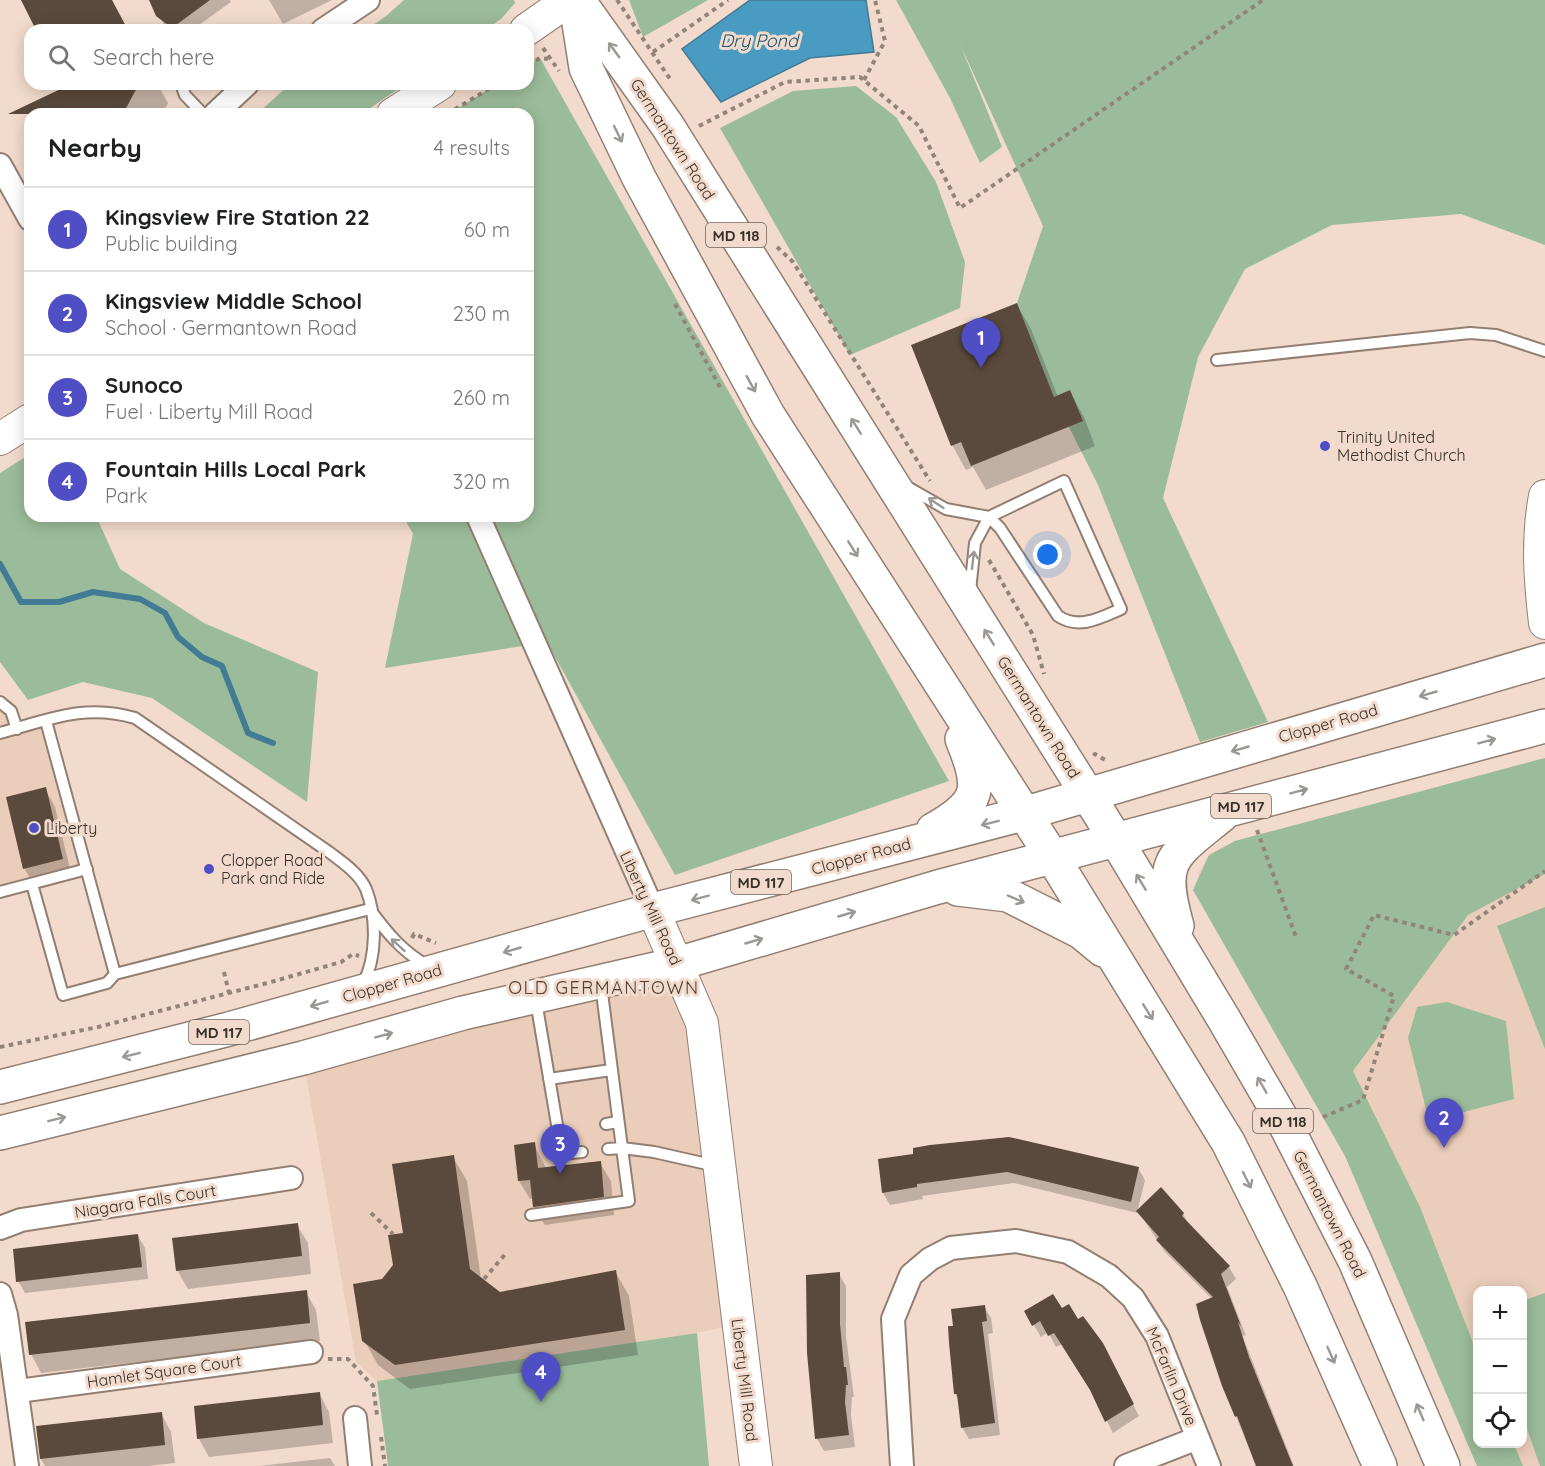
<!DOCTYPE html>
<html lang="en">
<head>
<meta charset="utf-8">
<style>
	body { margin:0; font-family:Quicksand,sans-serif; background:#f2f2f2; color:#202124 }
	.controls { position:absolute; right:18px; bottom:18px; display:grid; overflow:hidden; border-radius:12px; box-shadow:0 3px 15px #0003 }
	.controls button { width:54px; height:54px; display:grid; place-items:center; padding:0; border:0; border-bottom:2px solid #e0e0e0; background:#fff; color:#202124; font:30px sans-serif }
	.you { position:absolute; left:1048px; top:555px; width:21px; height:21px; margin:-15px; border:4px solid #fff; border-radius:50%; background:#1a73e8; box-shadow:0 0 0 9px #1a73e833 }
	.badge { display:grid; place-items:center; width:39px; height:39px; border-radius:50%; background:#504ec5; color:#fff; font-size:20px; font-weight:700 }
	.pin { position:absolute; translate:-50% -50px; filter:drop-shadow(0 2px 3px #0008) }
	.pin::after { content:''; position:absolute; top:32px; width:21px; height:18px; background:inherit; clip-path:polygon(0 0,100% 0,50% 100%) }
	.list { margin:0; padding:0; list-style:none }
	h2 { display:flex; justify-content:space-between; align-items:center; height:78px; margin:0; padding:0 24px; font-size:26px }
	h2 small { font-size:20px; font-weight:400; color:#757577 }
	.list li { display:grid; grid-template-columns:39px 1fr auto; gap:18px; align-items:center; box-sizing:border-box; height:84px; padding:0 24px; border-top:2px solid #e0e0e0 }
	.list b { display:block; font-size:22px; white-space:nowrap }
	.list p { margin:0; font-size:20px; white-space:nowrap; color:#757577 }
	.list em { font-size:20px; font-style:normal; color:#757577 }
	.icon { flex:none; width:33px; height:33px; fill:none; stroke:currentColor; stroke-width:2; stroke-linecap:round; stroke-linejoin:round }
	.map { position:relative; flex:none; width:1545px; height:1466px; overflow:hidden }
	.search { position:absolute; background:#fff; box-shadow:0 3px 15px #0003; left:24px; top:24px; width:510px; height:66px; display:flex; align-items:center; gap:15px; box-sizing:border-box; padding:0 21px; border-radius:18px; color:#757577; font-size:22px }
	.panel { position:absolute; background:#fff; box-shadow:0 3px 15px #0003; left:24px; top:108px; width:510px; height:414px; border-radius:18px }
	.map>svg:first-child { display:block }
	.built { fill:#eacdba; fill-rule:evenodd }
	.green { fill:#9bbc9a }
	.water { fill:#499bc2; stroke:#447b94; stroke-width:1.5 }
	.shadow { fill:#0003 }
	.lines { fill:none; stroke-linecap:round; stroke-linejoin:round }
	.stream { stroke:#447b94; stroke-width:6 }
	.building { fill:#5b493c }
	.lane-casing { stroke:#937f71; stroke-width:14 }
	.street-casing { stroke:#937f71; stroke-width:26 }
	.secondary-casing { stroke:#937f71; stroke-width:34 }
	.primary-casing { stroke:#937f71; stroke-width:36 }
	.path { stroke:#93847a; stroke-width:4; stroke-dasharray:4.5 4.5; stroke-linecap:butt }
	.lane { stroke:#fff; stroke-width:10 }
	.street { stroke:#fff; stroke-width:22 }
	.secondary { stroke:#fff; stroke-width:32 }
	.primary { stroke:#fff; stroke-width:33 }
	.oneway { stroke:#9b9794 }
	.poi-dot { fill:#504ec5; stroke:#f2dbcc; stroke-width:2 }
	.labels { text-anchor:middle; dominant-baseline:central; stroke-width:6; stroke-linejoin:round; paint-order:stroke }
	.shield { fill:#f2dbcc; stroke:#6f635a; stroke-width:1.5 }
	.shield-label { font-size:15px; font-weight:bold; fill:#372f29 }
	.street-label { font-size:16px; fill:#372f29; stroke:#f2dbcc }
	.poi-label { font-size:16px; fill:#372f29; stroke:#f2dbcc; text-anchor:start }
	.water-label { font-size:18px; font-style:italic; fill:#12536f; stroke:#f2dbcc }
	.neighbourhood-label { font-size:18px; letter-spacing:1.5px; fill:#4f3d31; stroke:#f2dbcc }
</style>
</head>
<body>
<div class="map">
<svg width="1545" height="1466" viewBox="0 0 1545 1466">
	<rect width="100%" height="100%" fill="#f2dbcc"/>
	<path class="built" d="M0 702 17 729 46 721 87 869 0 892Z
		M1545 758V1466H1481L1378 1211 1198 881 1199 872 1209 855 1235 841ZM1478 1290H1522V1444H1478Z
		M677 964 738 1324 696 1333 377 1381 356 1362 303 1058Z"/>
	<path class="green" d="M404 0H514L515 3 501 19 485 30H366L386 16Z
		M629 0H708L643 37Z
		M896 0H1545V245L1461 214 1332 225 1245 269 1198 357 1163 498 1268 722 1200 742 1098 485 1054 397 1017 303 1043 226 960 44 1002 147 980 163 950 98Z
		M540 58 949 781 675 875 547 642 385 668 413 534 403 516H528V114H448L497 84H528V65Z
		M290 84H405L362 114H257Z
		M856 86 896 117 936 182 965 262 960 308 850 355 720 128 793 91Z
		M30 454V516H96L120 569 204 623 318 672 307 802 152 698 83 682 28 700 0 662V473Z
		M1545 758V874L1468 915 1353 1071 1420 1207 1477 1353 1478 1444H1514L1523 1466H1477L1345 1156 1193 890 1209 855 1235 841Z
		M1545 907V1049L1497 926Z
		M1447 1002 1506 1021 1514 1099 1429 1121 1408 1038 1417 1007Z
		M1545 1293V1466H1540L1523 1417 1522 1301Z
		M697 1333 709 1466H388L377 1381Z"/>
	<path class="water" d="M750 0H866L874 52 810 58 721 102 682 49Z"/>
	<path class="shadow" d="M150 0H230L231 2 192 30H167Z
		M269 0H332L283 24Z
		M64 84H157L168 103 162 114H34L66 88Z
		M1017 305 1031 329 1058 397 1070 392 1084 417 1095 446 986 490 973 467 966 470 952 445Z
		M45 789 55 807 72 877 35 886 24 868Z
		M534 1144 546 1168 600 1163 611 1181 614 1215 545 1225 534 1207V1198L530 1199 519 1181Z
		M915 1155 1138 1168 1145 1180 1137 1213 1014 1183 922 1196 923 1199 890 1205 883 1193Z
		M453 1157 467 1181 481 1279 500 1293 615 1271 629 1296 638 1355 410 1389 378 1365 364 1340 382 1280 394 1265 405 1234Z
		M1138 1211 1183 1214 1190 1226 1229 1267 1236 1279 1227 1287 1246 1336 1242 1335 1294 1466H1256L1236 1416 1212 1299 1165 1252Z
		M297 1225 308 1243 311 1274 188 1289 177 1270Z
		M138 1236 145 1248 148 1279 25 1293 18 1281Z
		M839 1274 846 1286V1337L854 1397H852L851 1415 855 1447 824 1451 817 1439Z
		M306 1292 316 1310 320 1341 41 1373 31 1354Z
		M984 1306 991 1318 993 1333 988 1334 1000 1435 969 1439 962 1427 959 1401 955 1394V1327Z
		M1061 1311 1077 1321 1102 1344 1139 1416 1113 1433 1093 1394 1062 1344 1056 1347 1048 1332 1041 1337 1026 1312Z
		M319 1393 329 1412 333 1443 209 1457 199 1439 195 1408Z
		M161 1413 171 1432 175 1463 148 1466H45L41 1459 37 1428Z
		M330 1458 335 1466H259Z"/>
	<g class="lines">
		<path class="stream" d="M0 564 21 602H59L93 592 140 599 165 613 178 637 202 657 222 666 248 733 273 743"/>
	</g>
	<path class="building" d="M21 0H112L128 30H36Z
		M149 0H210L172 28 156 16Z
		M71 84H139L125 110 117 114H8Z
		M1017 303 1054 397 1070 390 1083 421 971 466 961 442 951 446 911 345Z
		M46 787 63 859 23 869 6 797Z
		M1009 1137 1139 1167 1131 1202 1007 1172 917 1184V1187L882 1193 878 1159 913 1154V1148L930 1145Z
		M535 1142 538 1168 601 1161 604 1197 533 1207 530 1180 518 1181 514 1145Z
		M454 1155 470 1269 500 1292 616 1270 625 1330 395 1365 362 1341 353 1284 382 1279 393 1265 388 1235 403 1233 392 1164Z
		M1161 1187 1184 1213 1182 1216 1230 1266 1221 1274 1241 1326 1238 1322 1249 1357 1293 1466H1256L1237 1416 1235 1417 1222 1386 1200 1320 1196 1304 1213 1297 1156 1240 1159 1237 1136 1211Z
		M298 1223 302 1256 176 1271 172 1238Z
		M138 1234 142 1267 16 1282 13 1249Z
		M840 1272V1324L844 1367H846L848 1385H846L845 1402 849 1435 815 1439 807 1353 806 1275Z
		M307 1290 310 1323 29 1355 25 1322Z
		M1053 1294 1062 1308 1069 1304 1078 1319 1083 1316 1103 1343 1134 1404 1105 1422 1090 1390 1054 1333 1048 1336 1040 1321 1032 1326 1024 1311Z
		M985 1305 987 1321 982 1322 995 1423 961 1428 957 1394H954L949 1343 948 1326H953L951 1309Z
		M320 1392 323 1425 197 1439 194 1406Z
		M162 1412 165 1445 40 1459 36 1426Z"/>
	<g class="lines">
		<defs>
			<path id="lane" d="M181 84 185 95 203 114
				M1217 360 1470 333 1496 335 1545 351
				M904 485 946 509 989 517 1064 481 1121 609C1100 618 1079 630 1058 616L1000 528 989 517
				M970 591 975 543 989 517
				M0 702 11 711 17 729
				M46 721 115 974
				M0 733C48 720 85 703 135 718L329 852C342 862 359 873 366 889 377 917 377 957 363 984
				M32 884 63 995 107 983 115 974 370 909
				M0 892 87 869
				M371 911C388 934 403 952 428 966
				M601 985 622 1148 654 1152 716 1166
				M536 1001 562 1154 582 1152
				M549 1079 611 1070
				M606 1124 618 1122
				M531 1215 629 1201 622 1148 608 1149"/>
			<path id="street" d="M323 30 368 0
				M215 114 247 84
				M0 165 30 219
				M478 516 653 910
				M0 1228 21 1220 291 1178
				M0 1294 6 1315 27 1466
				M18 1391 311 1352
				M355 1418 360 1466
				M902 1466 893 1319 911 1275 930 1259 951 1248 1016 1241 1068 1252 1109 1276 1133 1298 1157 1336 1209 1466
				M1126 1466 1198 1438"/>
			<path id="secondary" d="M526 30 569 0
				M393 114 440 84
				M0 439 30 420
				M1545 496C1537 539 1540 580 1545 623
				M653 910 702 1023 756 1466"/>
			<path id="primary" d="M578 0 667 125 1116 840 1225 1021 1287 1128 1355 1261 1443 1466
				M576 4 586 68 639 178 768 415 1053 858 1228 1142 1300 1286 1380 1466
				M933 830C981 803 983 789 962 739
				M958 889 1008 895 1081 932 1103 950
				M1177 926C1158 859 1172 856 1222 815
				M0 1087 229 1029 653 910 1023 814 1545 660
				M0 1133 303 1058 463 1013 677 964 938 887 1545 726"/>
		</defs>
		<use href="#lane" class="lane-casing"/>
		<use href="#street" class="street-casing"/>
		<use href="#secondary" class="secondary-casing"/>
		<use href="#primary" class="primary-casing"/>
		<path class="path" d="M617 0 670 79
			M543 48 559 71
			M653 52 728 0
			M528 65 540 58 548 59
			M864 80 885 41 875 0
			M447 114 497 84
			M699 126 785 82 860 77 919 126 960 208 1263 0
			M777 247 793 262 930 481
			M675 304 720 387
			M989 560 1033 635 1044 674
			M1094 756 1095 754 1107 761
			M1257 830 1296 937
			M412 938 414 934 436 943
			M224 972 229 993
			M0 1047 98 1027 271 982 341 962 353 954 359 956
			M1323 1117 1363 1100 1394 996 1346 969 1374 915 1454 935 1545 871
			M371 1213 393 1234
			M484 1279 507 1252
			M328 1359H348L373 1386 377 1415
			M381 1437 385 1466"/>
		<use href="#lane" class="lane"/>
		<use href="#street" class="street"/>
		<use href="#secondary" class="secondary"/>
		<use href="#primary" class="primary"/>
	</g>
	<defs><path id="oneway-shaft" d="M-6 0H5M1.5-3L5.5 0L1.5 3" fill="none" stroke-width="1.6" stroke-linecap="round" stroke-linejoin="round" transform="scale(1.5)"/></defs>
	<g class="oneway">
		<use href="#oneway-shaft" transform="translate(614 50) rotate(-126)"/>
		<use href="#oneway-shaft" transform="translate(618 134) rotate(64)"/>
		<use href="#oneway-shaft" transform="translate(751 384) rotate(61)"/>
		<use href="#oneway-shaft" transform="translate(856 426) rotate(-122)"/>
		<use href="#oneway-shaft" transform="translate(936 503) rotate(-147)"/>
		<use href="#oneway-shaft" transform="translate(853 549) rotate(58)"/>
		<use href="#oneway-shaft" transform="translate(973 560) rotate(-83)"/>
		<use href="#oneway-shaft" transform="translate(989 637) rotate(-122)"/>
		<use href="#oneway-shaft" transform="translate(1428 694) rotate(164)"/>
		<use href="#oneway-shaft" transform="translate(1487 741) rotate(-15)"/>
		<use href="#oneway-shaft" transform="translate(1240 749) rotate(164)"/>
		<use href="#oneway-shaft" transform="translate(1299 791) rotate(-15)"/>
		<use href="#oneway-shaft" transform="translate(990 823) rotate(166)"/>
		<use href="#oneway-shaft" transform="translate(1141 882) rotate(-121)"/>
		<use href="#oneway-shaft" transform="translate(700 898) rotate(165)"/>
		<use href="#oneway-shaft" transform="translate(1016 899) rotate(23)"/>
		<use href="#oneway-shaft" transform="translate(847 914) rotate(-16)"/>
		<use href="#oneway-shaft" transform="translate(754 941) rotate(-16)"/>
		<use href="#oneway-shaft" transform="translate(398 945) rotate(-138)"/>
		<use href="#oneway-shaft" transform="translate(512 950) rotate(164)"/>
		<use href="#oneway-shaft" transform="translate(319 1004) rotate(164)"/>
		<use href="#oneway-shaft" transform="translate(1148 1012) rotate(58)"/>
		<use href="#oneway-shaft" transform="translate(384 1035) rotate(-15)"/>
		<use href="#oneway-shaft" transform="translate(131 1055) rotate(166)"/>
		<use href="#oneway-shaft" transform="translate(1262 1085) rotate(-120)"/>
		<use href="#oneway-shaft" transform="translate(57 1119) rotate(-14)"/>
		<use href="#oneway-shaft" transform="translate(1247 1180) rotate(63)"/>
		<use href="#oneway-shaft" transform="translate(1331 1355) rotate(66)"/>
		<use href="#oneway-shaft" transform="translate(1420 1412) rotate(-113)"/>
	</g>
	<g class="poi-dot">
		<circle cx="1325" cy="446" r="6"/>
		<circle cx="34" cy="828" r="6"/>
		<circle cx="209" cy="869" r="6"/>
	</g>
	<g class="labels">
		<g class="shield">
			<rect x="706" y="223" width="60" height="24" rx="4.5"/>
			<rect x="1211" y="794" width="60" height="24" rx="4.5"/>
			<rect x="731" y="870" width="60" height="24" rx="4.5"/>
			<rect x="189" y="1020" width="60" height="24" rx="4.5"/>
			<rect x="1253" y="1109" width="60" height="24" rx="4.5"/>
		</g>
		<g class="shield-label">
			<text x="736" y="235">MD 118</text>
			<text x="1241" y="806">MD 117</text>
			<text x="761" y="882">MD 117</text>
			<text x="219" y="1032">MD 117</text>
			<text x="1283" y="1121">MD 118</text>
		</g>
		<g class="street-label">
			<text transform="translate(673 139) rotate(57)">Germantown Road</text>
			<text transform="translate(1039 717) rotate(58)">Germantown Road</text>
			<text transform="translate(1328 723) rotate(-16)">Clopper Road</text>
			<text transform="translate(861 856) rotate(-15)">Clopper Road</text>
			<text transform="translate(651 908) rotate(65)">Liberty Mill Road</text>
			<text transform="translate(392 983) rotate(-16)">Clopper Road</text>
			<text transform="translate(145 1201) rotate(-9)">Niagara Falls Court</text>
			<text transform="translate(1330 1214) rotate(63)">Germantown Road</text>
			<text transform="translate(164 1371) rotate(-8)">Hamlet Square Court</text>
			<text transform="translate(1172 1376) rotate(67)">McFarlin Drive</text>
			<text transform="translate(745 1380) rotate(83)">Liberty Mill Road</text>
		</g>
		<g class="poi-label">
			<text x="1337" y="437">Trinity United<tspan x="1337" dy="18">Methodist Church</tspan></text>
			<text x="46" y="828">Liberty</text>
			<text x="221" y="860">Clopper Road<tspan x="221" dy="18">Park and Ride</tspan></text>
		</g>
		<g class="water-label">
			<text x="759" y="40">Dry Pond</text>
		</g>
		<g class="neighbourhood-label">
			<text x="604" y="987">OLD GERMANTOWN</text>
		</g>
	</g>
</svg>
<div class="controls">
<button>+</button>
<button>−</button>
<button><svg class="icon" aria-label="locate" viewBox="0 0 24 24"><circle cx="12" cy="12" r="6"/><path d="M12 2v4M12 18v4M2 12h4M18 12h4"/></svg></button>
</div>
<div class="you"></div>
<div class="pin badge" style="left:981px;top:368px">1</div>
<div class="pin badge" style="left:1444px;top:1148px">2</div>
<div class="pin badge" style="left:560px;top:1174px">3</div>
<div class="pin badge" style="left:541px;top:1402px">4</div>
<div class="search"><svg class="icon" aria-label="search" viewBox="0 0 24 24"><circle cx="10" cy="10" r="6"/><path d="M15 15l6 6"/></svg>Search here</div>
<section class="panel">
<h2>Nearby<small>4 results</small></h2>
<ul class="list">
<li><span class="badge">1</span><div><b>Kingsview Fire Station 22</b><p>Public building</p></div><em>60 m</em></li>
<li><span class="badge">2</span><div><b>Kingsview Middle School</b><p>School · Germantown Road</p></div><em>230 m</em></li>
<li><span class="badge">3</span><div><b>Sunoco</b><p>Fuel · Liberty Mill Road</p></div><em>260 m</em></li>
<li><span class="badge">4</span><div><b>Fountain Hills Local Park</b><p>Park</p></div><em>320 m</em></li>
</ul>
</section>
</div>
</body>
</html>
